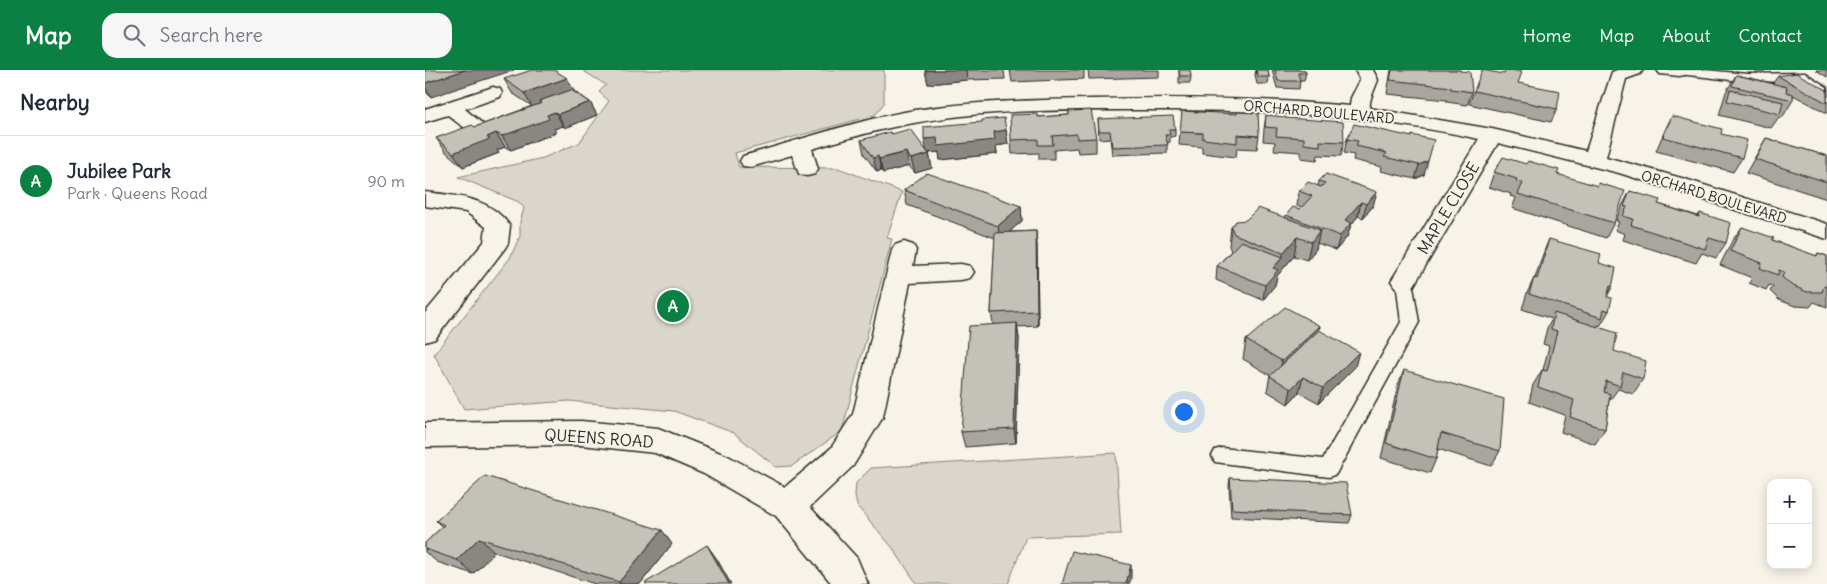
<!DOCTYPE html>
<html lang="en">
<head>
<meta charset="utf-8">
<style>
	body { margin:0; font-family:Delius,sans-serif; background:#f6f6f7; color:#1f2937 }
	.controls { position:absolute; right:15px; bottom:15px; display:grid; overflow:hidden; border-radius:10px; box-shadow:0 2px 12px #0003 }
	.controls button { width:45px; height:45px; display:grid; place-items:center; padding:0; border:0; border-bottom:1px solid #e0e1e3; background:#fff; color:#1f2937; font:25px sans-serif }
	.you { position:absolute; left:758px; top:341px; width:18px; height:18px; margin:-12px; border:4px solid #fff; border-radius:50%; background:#1a73e8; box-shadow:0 0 0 8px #1a73e833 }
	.badge { display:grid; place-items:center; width:32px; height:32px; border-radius:50%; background:#0b8043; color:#fff; font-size:16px; font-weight:700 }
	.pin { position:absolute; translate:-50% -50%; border:2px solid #fff; box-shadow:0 1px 5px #0006 }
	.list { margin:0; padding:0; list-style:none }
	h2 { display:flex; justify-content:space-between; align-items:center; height:65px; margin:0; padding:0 20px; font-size:21px }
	h2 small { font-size:16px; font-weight:400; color:#747a83 }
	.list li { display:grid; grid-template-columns:32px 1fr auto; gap:15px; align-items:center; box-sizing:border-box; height:90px; padding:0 20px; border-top:1px solid #e0e1e3 }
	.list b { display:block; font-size:19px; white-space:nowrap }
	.list p { margin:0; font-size:16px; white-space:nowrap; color:#747a83 }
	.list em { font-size:16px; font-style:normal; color:#747a83 }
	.icon { flex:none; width:28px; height:28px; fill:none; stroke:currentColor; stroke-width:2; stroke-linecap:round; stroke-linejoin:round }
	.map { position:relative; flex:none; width:1402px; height:514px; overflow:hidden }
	header { display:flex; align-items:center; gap:30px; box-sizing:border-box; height:70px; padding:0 25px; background:#0b8043; color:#fff }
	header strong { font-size:24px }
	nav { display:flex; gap:28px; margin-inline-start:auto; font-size:18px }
	.search { width:350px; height:45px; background:#f6f6f7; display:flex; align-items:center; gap:12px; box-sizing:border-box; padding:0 18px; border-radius:15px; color:#747a83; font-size:19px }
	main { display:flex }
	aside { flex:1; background:#fff }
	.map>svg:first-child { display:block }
	.green { fill:#dad6cc; stroke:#82807c }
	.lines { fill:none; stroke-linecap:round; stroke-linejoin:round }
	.lane-casing { stroke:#2b2b2b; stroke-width:3 }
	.street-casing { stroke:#2b2b2b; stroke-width:3 }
	.lane { fill:#f7f3e8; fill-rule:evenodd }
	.street { fill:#f7f3e8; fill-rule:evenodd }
	.wall { fill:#a9a69f; stroke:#2b2b2b }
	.shaded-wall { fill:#898782; stroke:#2b2b2b }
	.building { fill:#c4c1b9; stroke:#2b2b2b }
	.labels { text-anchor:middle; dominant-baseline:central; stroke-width:4; stroke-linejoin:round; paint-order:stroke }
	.far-street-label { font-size:14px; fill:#2b2b2b; stroke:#f7f3e8 }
	.street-label { font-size:16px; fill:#2b2b2b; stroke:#f7f3e8 }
</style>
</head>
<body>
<header>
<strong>Map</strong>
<div class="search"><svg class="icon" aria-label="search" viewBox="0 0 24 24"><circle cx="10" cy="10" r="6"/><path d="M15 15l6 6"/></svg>Search here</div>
<nav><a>Home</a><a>Map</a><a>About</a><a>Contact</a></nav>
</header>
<main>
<aside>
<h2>Nearby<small></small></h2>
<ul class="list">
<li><span class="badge">A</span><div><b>Jubilee Park</b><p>Park · Queens Road</p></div><em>90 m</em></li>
</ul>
</aside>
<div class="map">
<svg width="1402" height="514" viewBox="0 0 1402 514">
	<rect width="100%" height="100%" fill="#f7f3e8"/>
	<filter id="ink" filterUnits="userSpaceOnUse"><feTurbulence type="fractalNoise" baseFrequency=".02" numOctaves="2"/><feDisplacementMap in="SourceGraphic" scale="10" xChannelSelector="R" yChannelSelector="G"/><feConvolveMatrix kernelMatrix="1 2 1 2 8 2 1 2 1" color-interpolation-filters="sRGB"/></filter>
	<g filter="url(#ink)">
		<path class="green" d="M157 0H459V33L450 45 310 83 314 97 413 98 477 122 462 168 467 169 417 361 367 396 351 397 309 363 249 341 144 331 39 339 9 284 85 188 95 166V152L99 138 94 132 33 107 118 88 154 73 184 31 174 22 181 15Z
			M691 383 696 464 601 467 583 514H492L467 477 432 436 430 425 431 413 446 398Z"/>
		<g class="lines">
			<defs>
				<path id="lane" d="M1249 0H1279L1323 4 1380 3 1402 17V26L1377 11 1323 12 1254 4 1250 3Z
					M979 206 985 207 987 211 994 252 911 404 904 407 790 392 787 386 790 380 797 378 898 389 976 252 971 211 973 207Z"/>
				<path id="street" d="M930 0H948L953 10 946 28 944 38 1067 59 1161 81 1187 2 1192 0H1218L1215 4 1201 9 1181 87 1260 109 1402 154V169L1194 103 1073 73 988 217 979 219 970 217 966 211 1054 69C944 45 832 39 719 40 643 40 564 39 489 53 454 59 420 69 387 79L393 99 390 104 382 106 374 104 367 85 326 97 318 96 315 91 318 86C375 70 432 50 490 40 549 31 609 30 668 29 754 27 840 28 925 36L926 28 935 10Z
					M1232 0H1262L1263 1 1260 5 1254 6 1235 4Z
					M68 17 75 19 77 23 75 27 40 39 59 55 56 59C42 63 33 53 23 45L0 52V39Z
					M0 122C32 126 65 127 85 156L83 173 80 178 10 269 0 272V243L59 172 61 157 41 142 0 136Z
					M479 172 488 175 491 180 488 196 536 194 545 196 549 202 545 208 536 210 485 213 458 347 428 396 385 437 432 488 443 514H407L351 446 279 404 230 383 156 375 0 377V353L156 351 233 358 303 386 360 417 406 378 428 344 467 180 470 175Z"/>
			</defs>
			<use href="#lane" class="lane-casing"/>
			<use href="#street" class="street-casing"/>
			<use href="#lane" class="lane"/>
			<use href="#street" class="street"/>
		</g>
		<path class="wall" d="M0 0 6 27 0 21Z
			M500 0H579L580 9 542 10 503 14Z
			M585 0H659V9L587 12Z
			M663 0H734V7L664 9Z
			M754 0 766 6 765 13H754Z
			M831 0H843L844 7 843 14H832L830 5Z
			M847 0H880L881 3 879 10H875L874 19 852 18Z
			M966 0H1035L1047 22 1042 35 1022 32V30L962 24Z
			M1391 0H1402V7Z
			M1311 5 1348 13 1353 6 1402 20V43L1368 25V30L1357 48 1354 47 1346 58 1294 45 1301 22Z
			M79 9 149 21 165 32 172 45 140 58 138 56 129 59 132 62 86 80 80 77 72 80 74 83 38 97 21 82 11 68 50 57 107 36 87 23Z
			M1093 13 1132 39 1126 52 1044 34 1049 21Z
			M644 41 671 68V82L653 83 652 78 629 80V89H614V83L587 84 586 70 613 47 644 45Z
			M841 45 860 48 919 72 916 86 893 85 892 90 876 88V82L849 80 850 72 838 71 839 59Z
			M1247 46 1296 64 1317 88 1308 102 1231 81 1240 60Z
			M673 49 750 59V66L745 67V72L742 73V83L687 85 685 68 674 69Z
			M581 60 583 74 571 76 572 84 515 90 514 82 504 83 507 98 490 103 484 96 458 103 456 100 452 102 439 84 436 70 467 64 501 80Z
			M755 62 834 66 832 79 812 78 811 87 777 83V77L754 75Z
			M987 67 999 105 990 109 956 101 957 97 928 90 929 85 919 83 922 69Z
			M1341 68 1402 86V129L1321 103Z
			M1069 102 1132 104 1189 153 1181 168 1087 138 1091 128 1085 126 1086 124 1064 117Z
			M901 104 948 136 938 148 933 146 926 155 922 167 911 180 892 173 891 179 882 190 869 186 852 206 850 215 838 230 791 210 792 196 806 181 804 176 806 157 860 148 861 145 875 139 877 137 872 136 874 121 893 116 894 111Z
			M479 120 596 136 597 151 584 162 611 161 612 176 613 256 592 257 594 268 591 373 540 377 536 362 568 254 566 243 570 168 482 135Z
			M1205 121 1233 134 1273 146 1275 143 1301 173 1291 188 1277 183 1271 193 1198 170 1200 164 1190 160 1194 152 1191 151 1197 136Z
			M1317 157 1347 170 1391 186 1393 183 1402 186V237L1389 232 1385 237 1370 236 1354 230 1345 221 1348 217 1344 215 1341 220 1324 213 1327 208 1295 195 1307 171Z
			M1124 169 1174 193 1187 217 1182 227 1184 241 1175 256 1173 255 1172 257 1189 281 1218 309 1208 324 1193 319 1185 330H1184L1180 359 1170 374 1136 362 1140 345 1104 332 1108 315 1117 300H1118L1124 276 1118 274 1122 258 1127 249 1097 239 1102 223 1109 208H1110L1118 184Z
			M895 256 894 260 930 297 894 333 874 322 863 334 842 321 845 305 818 289 821 270Z
			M979 300 1075 381 1066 396 1013 379 1011 389 1005 403 956 388 973 315Z
			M805 408 927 445 924 453 806 447 804 416Z
			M11 451 247 474 215 514H170L70 482 48 504 12 492 0 482V473L17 457Z"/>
		<path class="shaded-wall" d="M40 0H89L6 27 0 17V13Z
			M508 0H541L542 10 503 14 500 1Z
			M142 8 149 21 114 31 116 34 107 37 99 23Z
			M165 32 172 45 140 58 133 44Z
			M130 42 138 56 129 59 132 62 86 80 77 66 122 45Z
			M581 60 583 74 571 76 572 84 515 90 514 82 502 83 499 69Z
			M71 63 80 77 72 80 74 83 38 97 28 83 62 67Z
			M481 82 484 96 458 103 454 89Z
			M504 84 507 98 490 103 486 89Z
			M453 86 456 100 452 102 448 88Z
			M1003 91 999 105 990 109 994 95Z
			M952 122 948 136 938 148 941 134Z
			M936 132 933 146 926 155 922 167 911 180 915 166 920 150Z
			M596 136 597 151 575 170 573 156Z
			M895 160 891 179 882 190 886 172Z
			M611 161 612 176 613 256 612 241Z
			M872 167 869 186 852 206 850 215 838 230 840 215 848 198 858 187V183Z
			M592 253 594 268 591 373 589 359Z
			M895 256 890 275 853 310 857 291Z
			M934 282 930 297 894 333 898 318Z
			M878 307 874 322 863 334 866 319Z
			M237 460 247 474 215 514H196L194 512Z
			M54 468 70 482 48 504 32 490Z
			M282 475 292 489 306 514H304Z
			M706 495V509L704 514H701Z"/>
		<path class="building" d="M0 0H40L0 13Z
			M107 0H129L142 8 99 23 79 9Z
			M754 0H765L766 6H755Z
			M831 0H843L844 7H833Z
			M850 0H880L881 3H873L875 11H853Z
			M967 0H1035V1L1045 2 1047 22 1026 19V17L965 10Z
			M1057 0 1079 4 1081 0H1086L1097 2 1093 13 1135 21 1132 39 1049 21Z
			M1371 3 1402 20V33L1353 6Z
			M1311 5 1362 17 1361 22 1368 24V30L1307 16Z
			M146 20 165 32 133 44 130 42 122 45 124 49 77 66 71 63 62 67 65 69 28 83 11 68 47 55 50 57 117 33 114 31Z
			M1305 20 1358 32 1355 44 1302 31Z
			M666 40 671 68 652 69V64L627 66 628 75H613V69L586 70 585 45 613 44V47L644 45V41Z
			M757 41 812 44V42L833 43 834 66 812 64V73L778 69V63L755 62Z
			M841 45 860 47V48L918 52 919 72 895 71V76L879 74V68L851 66 852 58 840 57Z
			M748 46 750 59H744L745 65H740L743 75 687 77 685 61H674L673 49Z
			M1247 46 1297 59 1296 64 1322 70 1317 88 1238 67Z
			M579 48 581 60 569 62 570 70 513 76 512 68 499 69V57L557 52V50Z
			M929 54 987 67V65L1009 70 1003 91 994 95 959 87 962 83 931 76 933 71 922 69Z
			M485 59 504 84 486 89 481 82 454 89 453 86 448 88 436 70 465 62 467 64Z
			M1341 68 1402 86V112L1330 89Z
			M1078 87 1101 94 1103 91 1134 100 1132 104 1173 116V113L1200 121 1189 153 1093 124 1098 113 1091 111 1092 109 1069 102Z
			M502 103 596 136 573 156 479 120Z
			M901 104 952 122 941 134 936 132 920 150 926 153 915 166 861 145 868 137 875 139 887 126 874 121 883 112 896 117 900 113 894 111Z
			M1205 121 1235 130 1233 134 1274 147 1275 143 1306 153 1301 173 1284 168 1280 179 1206 155 1208 149 1198 146 1202 137 1199 136Z
			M833 138 895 160 886 172 872 167 858 183 809 164 806 157 811 151 821 150Z
			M1317 157 1349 168 1347 170 1392 186 1393 183 1402 186V217L1399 216 1397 222H1382L1366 215 1357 207 1359 202 1354 200 1353 205 1335 198 1337 193 1305 181Z
			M611 161 612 241 566 243 570 163Z
			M1124 169 1176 184 1174 193 1191 198 1187 217 1185 216 1182 227 1187 228 1184 241 1179 239 1177 248 1104 224 1109 208 1112 209Z
			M816 171 858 187 848 198 853 200 840 215 792 196Z
			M860 237 895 256 857 291 821 270Z
			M1129 243 1192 263 1189 281 1221 291 1218 309 1198 302 1195 316 1181 311 1179 322 1185 324 1180 359 1145 347 1149 330 1113 317 1117 300 1122 301 1132 261 1126 259Z
			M592 253 589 359 536 362 544 256Z
			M894 260 934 282 898 318 878 307 866 319 845 306Z
			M979 300 1079 329 1075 381 1016 363 1011 389 961 373Z
			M60 406 237 460 194 512 54 468 32 490 0 479V473L19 455 11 451Z
			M805 408 921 413 927 445 807 439Z
			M282 475 304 514H221L220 513Z
			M647 481 706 495 701 514H637Z"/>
	</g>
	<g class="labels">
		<g class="far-street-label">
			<text transform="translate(894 42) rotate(5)">ORCHARD BOULEVARD</text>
			<text transform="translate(1289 127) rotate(17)">ORCHARD BOULEVARD</text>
		</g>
		<g class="street-label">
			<text transform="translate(1023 138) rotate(-59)">MAPLE CLOSE</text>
			<text transform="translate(174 368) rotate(4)">QUEENS ROAD</text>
		</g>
	</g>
</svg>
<div class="controls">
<button>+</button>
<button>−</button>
</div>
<div class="you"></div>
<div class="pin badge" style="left:248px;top:236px">A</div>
</div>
</main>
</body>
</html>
